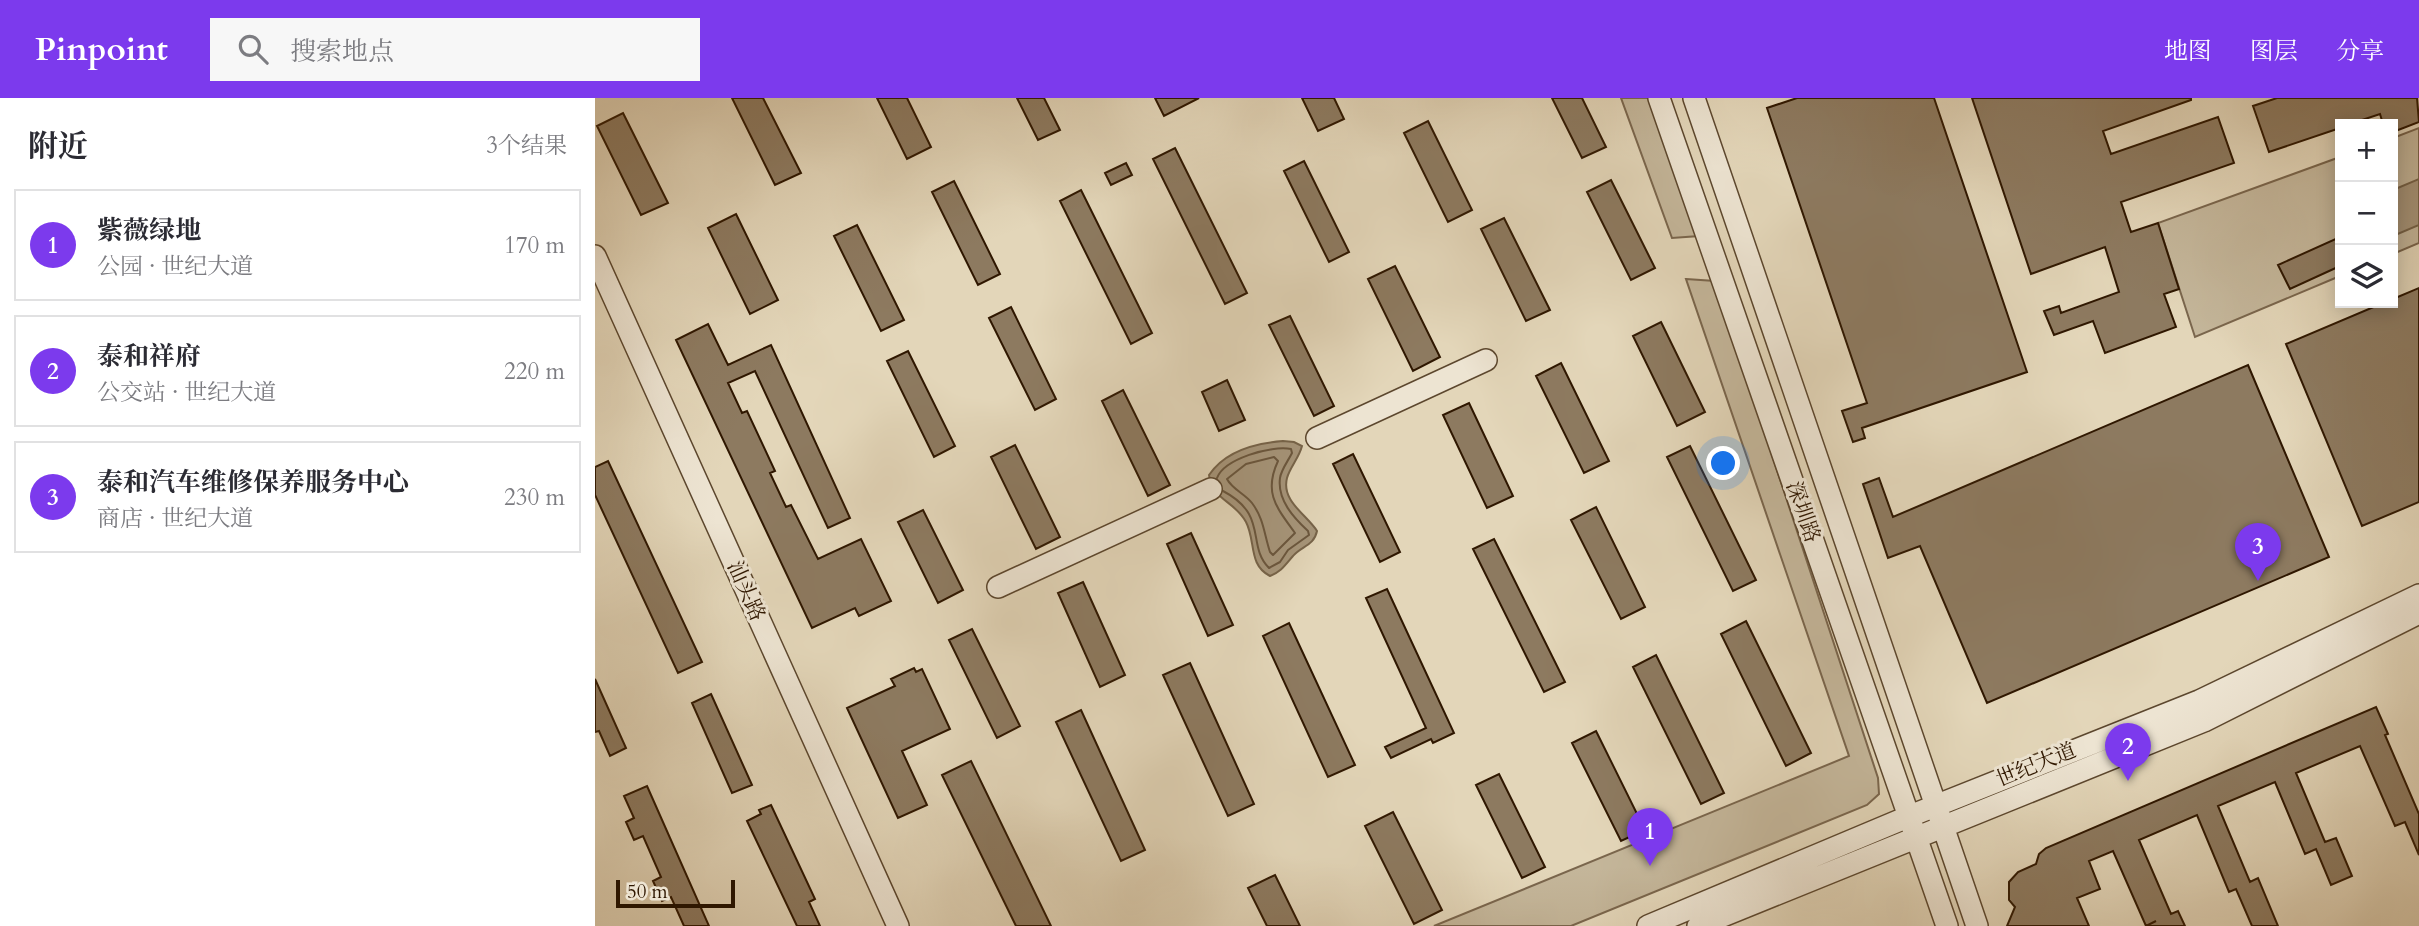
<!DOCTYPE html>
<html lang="zh">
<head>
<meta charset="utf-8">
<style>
	body { margin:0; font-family:Cardo,"Noto Serif SC",serif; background:#f7f7f7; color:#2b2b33 }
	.controls { position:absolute; right:21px; top:21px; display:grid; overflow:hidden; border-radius:0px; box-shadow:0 4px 18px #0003 }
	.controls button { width:63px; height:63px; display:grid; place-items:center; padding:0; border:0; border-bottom:2px solid #e1e1e2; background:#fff; color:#2b2b33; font:35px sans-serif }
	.scale { position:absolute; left:21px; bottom:18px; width:119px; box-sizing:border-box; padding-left:7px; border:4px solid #2f1700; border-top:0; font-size:19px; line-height:24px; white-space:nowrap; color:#2f1700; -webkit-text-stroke:5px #ede4d2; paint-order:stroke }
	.you { position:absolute; left:1129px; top:366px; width:24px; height:24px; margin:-18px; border:5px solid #fff; border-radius:50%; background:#1a73e8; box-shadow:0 0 0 10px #1a73e833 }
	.badge { display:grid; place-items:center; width:46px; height:46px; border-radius:50%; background:#7c3aed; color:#fff; font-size:23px; font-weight:700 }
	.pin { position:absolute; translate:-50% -58px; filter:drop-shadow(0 2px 4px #0008) }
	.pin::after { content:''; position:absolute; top:37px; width:24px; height:21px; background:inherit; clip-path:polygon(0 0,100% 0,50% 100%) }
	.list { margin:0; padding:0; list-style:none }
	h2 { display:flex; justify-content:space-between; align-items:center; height:91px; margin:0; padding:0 28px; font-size:30px }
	h2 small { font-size:23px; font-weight:400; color:#7c7c81 }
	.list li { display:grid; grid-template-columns:46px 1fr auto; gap:21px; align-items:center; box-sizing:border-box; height:112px; margin:0 14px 14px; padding:0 14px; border:2px solid #e1e1e2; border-radius:0px }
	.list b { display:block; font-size:26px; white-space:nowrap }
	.list p { margin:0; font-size:23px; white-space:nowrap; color:#7c7c81 }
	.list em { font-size:23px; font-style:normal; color:#7c7c81 }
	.icon { flex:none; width:38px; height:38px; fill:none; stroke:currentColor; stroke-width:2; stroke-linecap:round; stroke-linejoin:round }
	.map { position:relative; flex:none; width:1824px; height:828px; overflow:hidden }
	header { display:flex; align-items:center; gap:42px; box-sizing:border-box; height:98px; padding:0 35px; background:#7c3aed; color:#fff }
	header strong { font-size:33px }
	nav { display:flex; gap:38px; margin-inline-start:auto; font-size:24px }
	.search { width:490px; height:63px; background:#f7f7f7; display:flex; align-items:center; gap:18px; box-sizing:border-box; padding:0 24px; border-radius:0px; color:#7c7c81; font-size:26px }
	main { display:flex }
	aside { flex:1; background:#fff }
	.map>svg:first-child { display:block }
	.green { fill:#c4b69a; stroke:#7a664d; stroke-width:2 }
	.water { fill:#a6957a; stroke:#766349; stroke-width:2 }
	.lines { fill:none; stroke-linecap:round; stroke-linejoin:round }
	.shore { stroke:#6a563d; stroke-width:2 }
	.building { fill:#8d7a60; stroke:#2f1700; stroke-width:2 }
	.minor-casing { stroke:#5c472e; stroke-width:24 }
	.minor { stroke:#ede4d2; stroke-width:21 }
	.labels { text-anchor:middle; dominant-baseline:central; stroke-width:6; stroke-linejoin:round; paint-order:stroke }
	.street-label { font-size:21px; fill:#2f1700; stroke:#ede4d2 }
</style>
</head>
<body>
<header>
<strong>Pinpoint</strong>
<div class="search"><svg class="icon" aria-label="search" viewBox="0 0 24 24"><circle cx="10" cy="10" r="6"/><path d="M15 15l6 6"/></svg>搜索地点</div>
<nav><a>地图</a><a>图层</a><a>分享</a></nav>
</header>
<main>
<aside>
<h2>附近<small>3个结果</small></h2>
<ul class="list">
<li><span class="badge">1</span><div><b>紫薇绿地</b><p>公园 · 世纪大道</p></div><em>170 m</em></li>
<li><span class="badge">2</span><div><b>泰和祥府</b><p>公交站 · 世纪大道</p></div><em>220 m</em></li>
<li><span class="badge">3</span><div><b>泰和汽车维修保养服务中心</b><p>商店 · 世纪大道</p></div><em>230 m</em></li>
</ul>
</aside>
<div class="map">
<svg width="1824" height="828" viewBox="0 0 1824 828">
	<rect width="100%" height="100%" fill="#e3d6b9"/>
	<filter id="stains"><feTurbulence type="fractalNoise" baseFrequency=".00286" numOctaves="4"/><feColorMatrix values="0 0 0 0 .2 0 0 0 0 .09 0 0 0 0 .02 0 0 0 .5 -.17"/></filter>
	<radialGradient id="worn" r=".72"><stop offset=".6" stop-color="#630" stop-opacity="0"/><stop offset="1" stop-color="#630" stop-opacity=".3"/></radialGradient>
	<path class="green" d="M1026 0H1055L1104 138 1077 140Z
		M1824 30V145L1798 156V40Z
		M1745 59V178L1600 239 1563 125Z
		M1091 181 1120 183 1283 680 1284 696 1272 707 976 828H839L1254 658Z"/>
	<path class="water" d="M1824 81V127L1798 138V92Z
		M688 343 699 344 707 348C704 360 695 369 692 380 686 403 712 417 722 433 719 448 706 448 698 458 690 467 687 473 675 478 653 467 661 443 651 424 640 403 617 402 614 377 630 353 662 345 688 343Z"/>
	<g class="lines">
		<path class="shore" d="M679 359 683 363C668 395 682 410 700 435L678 457 675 454C669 436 669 421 657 405 650 396 637 391 632 381L651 366Z
			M622 380C629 361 676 347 696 351L697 355C693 363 686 372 685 380 682 402 699 420 713 433L714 437 693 452 685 464 674 470C651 447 674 417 628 393"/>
	</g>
	<path class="building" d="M137 0H168L206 75 180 87Z
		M282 0H312L336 49 312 61Z
		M422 0H449L465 32 443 42Z
		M560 0H604L569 18Z
		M707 0H739L749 21 723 33Z
		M957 0H987L1011 49 987 60Z
		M1202 0H1339L1432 274 1267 330 1270 340 1258 344 1247 313 1272 305 1172 10Z
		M1377 0H1596V2L1508 33 1516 56 1623 19 1639 65 1526 104 1536 134 1563 125 1584 191 1569 196 1581 229 1510 255 1498 223 1459 237 1449 213 1464 208 1466 215 1524 194 1510 149 1436 176Z
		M1682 0H1822L1824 24 1798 34V26H1788L1785 16 1755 26H1745V30L1674 54 1658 8Z
		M28 15 73 105 46 117 2 28Z
		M833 23 877 112 853 124 809 35Z
		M580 50 652 195 630 206 558 61Z
		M709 63 754 154 734 164 689 73Z
		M531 65 537 77 516 87 510 75Z
		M1016 82 1060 170 1036 182 992 94Z
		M359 83 405 176 383 187 337 94Z
		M486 92 557 235 536 246 465 103Z
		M141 116 183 202 155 216 113 130Z
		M909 120 955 212 931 223 886 131Z
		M262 127 309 222 286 233 239 138Z
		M1745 139V168L1695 191 1683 167Z
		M800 168 845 259 818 273 773 181Z
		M1824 190V404L1767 428 1691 246 1788 205H1798V201Z
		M416 209 461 301 440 312 394 220Z
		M695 218 739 308 719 318 674 227Z
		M1066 224 1110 314 1082 328 1038 238Z
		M113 226 133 267 176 247 255 420 233 430 160 273 133 285 147 315 152 313 180 373 175 375 191 409 196 407 223 461 266 441 296 503 264 518 260 510 217 530 81 242Z
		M313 253 360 348 339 359 292 263Z
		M966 265 1014 363 989 375 941 278Z
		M1653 267 1734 459 1392 605 1325 448 1293 460 1268 386 1284 380 1298 419Z
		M632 282 650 322 624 333 607 294Z
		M528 292 575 387 553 398 507 303Z
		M874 305 918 398 892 410 848 317Z
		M420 347 465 439 441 451 396 359Z
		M1095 348 1161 482 1138 493 1072 359Z
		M758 356 805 454 785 464 738 366Z
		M13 363 107 564 83 575 0 397V369Z
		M1001 409 1050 509 1026 521 976 422Z
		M328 412 368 492 343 505 303 424Z
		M596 435 638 527 613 538 572 446Z
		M899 441 970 584 949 594 878 451Z
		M488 484 530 577 505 589 463 495Z
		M792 491 859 635 838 645 836 641 796 660 790 649 831 630 771 500Z
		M1151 523 1216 655 1191 668 1126 536Z
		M694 525 760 667 733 679 668 538Z
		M377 531 425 628 402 640 354 542Z
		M1061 557 1129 695 1106 706 1038 569Z
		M595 565 659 706 633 718 568 577Z
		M319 570 321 574 327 571 355 631 307 653 332 707 303 720 252 610 300 588 296 581Z
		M0 581 31 650 15 658 4 633 0 634Z
		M116 596 157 687 137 695 97 605Z
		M1781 609 1793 636 1790 637 1824 716V757L1810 724 1800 728 1765 648 1701 675 1730 744 1741 740 1757 778 1736 787 1721 751 1710 756 1680 684 1623 708 1655 784 1663 780 1683 828H1657L1641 791 1634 794 1602 717 1544 742 1576 816 1583 813 1590 828H1551L1561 823 1551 828 1518 753 1494 763 1505 791 1482 800 1494 828H1412L1420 809 1414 802V784L1423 774 1441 766 1444 756 1451 750Z
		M486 612 550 752 526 763 461 624Z
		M1001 633 1050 732 1026 743 977 645Z
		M376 663 456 828H421L347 677Z
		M904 676 950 769 927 780 881 687Z
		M52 688 114 828H89L76 799 67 803 58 783 66 779 48 738 39 742 31 724 39 720 29 698Z
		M176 707 220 801 214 804 225 828H202L152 723 166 716 164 712Z
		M798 714 847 812 819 826 770 728Z
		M680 777 705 828H672L653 790Z"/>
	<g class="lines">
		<defs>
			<path id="minor" d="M1064 0 1352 828
				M1099 0 1382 828
				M0 158 303 828
				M722 340 891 262
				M403 489 616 391
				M1053 828 1315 718 1604 603 1824 497
				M1103 828 1609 623 1824 515"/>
		</defs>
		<use href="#minor" class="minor-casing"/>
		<use href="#minor" class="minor"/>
	</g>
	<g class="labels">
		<g class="street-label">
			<text transform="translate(1208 414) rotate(71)">深圳路</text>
			<text transform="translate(151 493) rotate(66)">汕头路</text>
			<text transform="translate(1441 667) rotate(-22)">世纪大道</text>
		</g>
	</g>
	<rect width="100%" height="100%" filter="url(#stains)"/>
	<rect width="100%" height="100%" fill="url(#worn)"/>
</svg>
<div class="controls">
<button>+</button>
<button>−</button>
<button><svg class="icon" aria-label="layers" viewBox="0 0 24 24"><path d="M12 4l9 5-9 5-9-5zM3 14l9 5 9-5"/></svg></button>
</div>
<div class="scale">50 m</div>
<div class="you"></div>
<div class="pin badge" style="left:1055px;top:768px">1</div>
<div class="pin badge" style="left:1533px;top:683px">2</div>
<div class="pin badge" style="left:1663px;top:483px">3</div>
</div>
</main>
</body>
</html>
